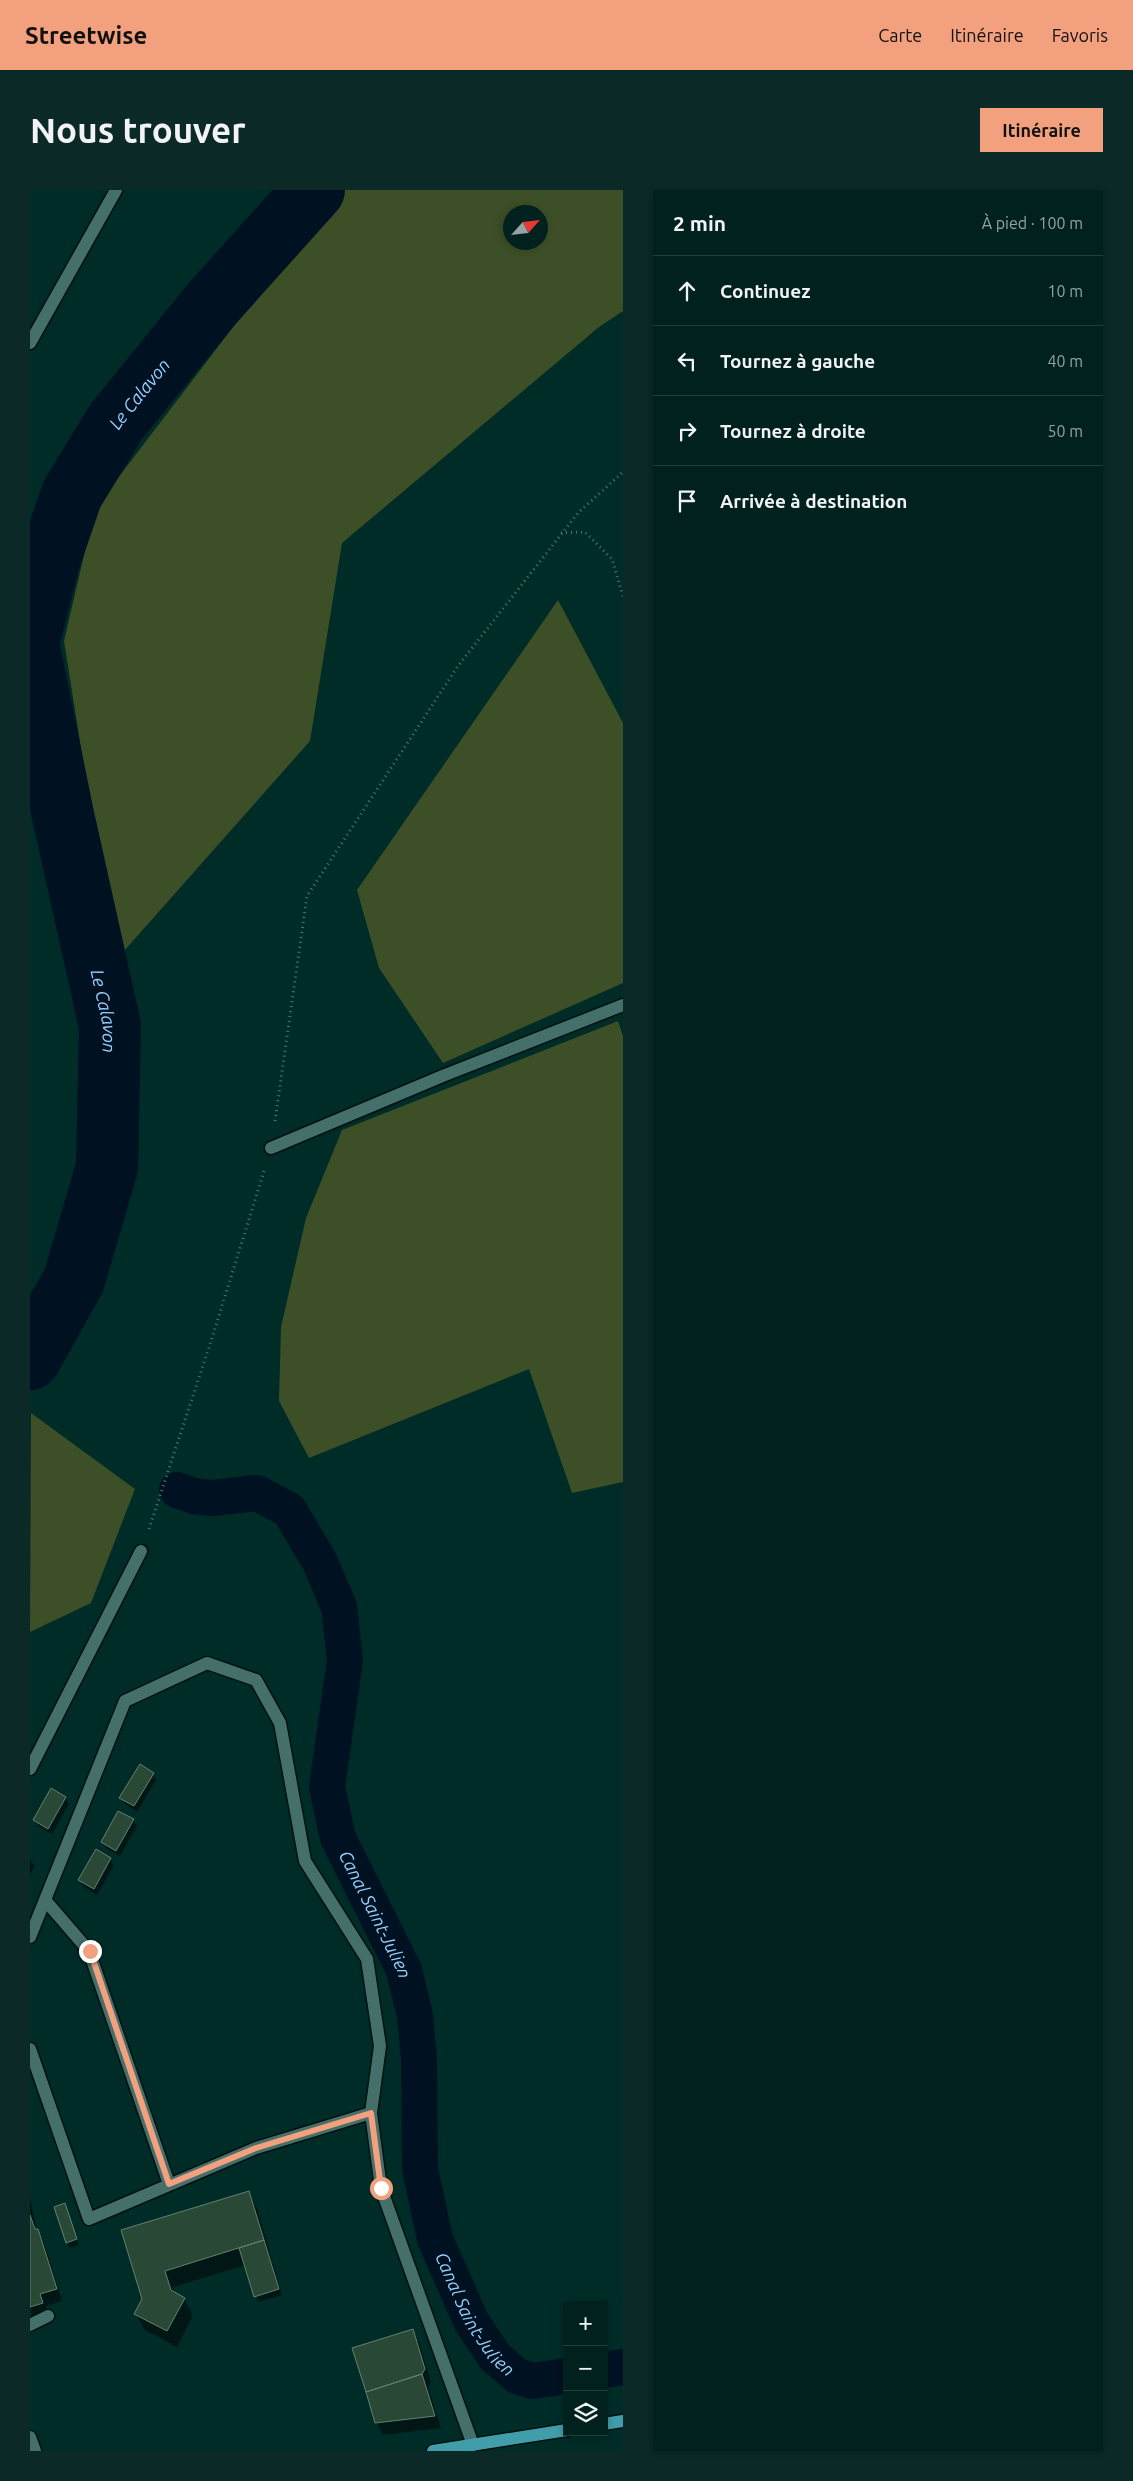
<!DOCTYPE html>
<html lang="fr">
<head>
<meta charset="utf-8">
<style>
	body { margin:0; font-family:Ubuntu,sans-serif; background:#0a2927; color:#f1f3f6 }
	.controls { position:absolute; right:15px; bottom:15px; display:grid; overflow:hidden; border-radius:0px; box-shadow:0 2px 8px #0003 }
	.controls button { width:45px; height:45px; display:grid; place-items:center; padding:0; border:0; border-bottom:1px solid #223e3c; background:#00211e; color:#f1f3f6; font:25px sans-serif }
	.compass { position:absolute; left:473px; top:15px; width:45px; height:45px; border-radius:50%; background:#00211e; box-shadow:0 2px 8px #0003; rotate:63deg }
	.stop { position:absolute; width:15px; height:15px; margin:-11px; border:4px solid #f2a07e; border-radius:50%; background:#fff }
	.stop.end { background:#f2a07e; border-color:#fff; box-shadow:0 1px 5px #0008 }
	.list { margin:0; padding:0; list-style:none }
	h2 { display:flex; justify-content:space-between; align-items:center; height:65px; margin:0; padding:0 20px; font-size:21px }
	h2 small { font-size:16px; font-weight:400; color:#95a3a4 }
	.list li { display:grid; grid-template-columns:32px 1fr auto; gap:15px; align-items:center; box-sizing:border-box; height:70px; padding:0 20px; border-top:1px solid #223e3c }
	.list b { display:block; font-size:19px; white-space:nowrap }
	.list em { font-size:16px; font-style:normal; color:#95a3a4 }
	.icon { flex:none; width:28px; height:28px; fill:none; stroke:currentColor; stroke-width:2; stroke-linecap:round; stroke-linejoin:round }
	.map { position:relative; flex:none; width:593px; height:2261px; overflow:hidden; border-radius:0px }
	header { display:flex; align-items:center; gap:30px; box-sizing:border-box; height:70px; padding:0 25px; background:#f2a07e; color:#111 }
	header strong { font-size:24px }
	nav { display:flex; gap:28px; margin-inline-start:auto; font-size:18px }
	.intro { display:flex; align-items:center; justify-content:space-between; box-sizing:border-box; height:120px; padding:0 30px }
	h1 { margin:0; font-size:35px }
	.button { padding:12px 22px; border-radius:0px; background:#f2a07e; color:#111; font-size:18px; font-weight:700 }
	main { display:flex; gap:30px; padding:0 30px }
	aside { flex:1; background:#00211e; border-radius:0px; box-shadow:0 2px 8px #0003 }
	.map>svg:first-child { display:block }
	.green { fill:#3d4f27; fill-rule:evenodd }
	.shadow { fill:#0007 }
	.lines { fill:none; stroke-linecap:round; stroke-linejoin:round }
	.canal { stroke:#012; stroke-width:36 }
	.river { stroke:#012; stroke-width:62 }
	.building { fill:#2a4836; stroke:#62826e }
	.lane-casing { stroke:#00120f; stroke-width:15 }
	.street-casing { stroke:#00120f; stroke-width:15 }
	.primary-casing { stroke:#00120f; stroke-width:15 }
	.path { stroke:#527571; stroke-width:3; stroke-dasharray:1 4; stroke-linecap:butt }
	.lane { stroke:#456f6a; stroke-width:12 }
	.street { stroke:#456f6a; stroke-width:12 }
	.primary { stroke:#429daa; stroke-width:12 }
	.route { stroke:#f2a07e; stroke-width:6 }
	.labels { text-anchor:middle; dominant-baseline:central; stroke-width:5; stroke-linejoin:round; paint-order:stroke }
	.water-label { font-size:18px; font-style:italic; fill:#96d0fe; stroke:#002c28 }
</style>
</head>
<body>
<header>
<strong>Streetwise</strong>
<nav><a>Carte</a><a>Itinéraire</a><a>Favoris</a></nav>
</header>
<div class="intro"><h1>Nous trouver</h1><a class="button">Itinéraire</a></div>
<main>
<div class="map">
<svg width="593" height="2261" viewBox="0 0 593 2261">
	<rect width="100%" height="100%" fill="#002c28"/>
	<path class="green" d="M312 0H593V121L569 137 312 353 280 551 94 761 60 614 34 451 65 318 210 128ZM510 22V52H480V22Z
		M528 410 593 533V793L413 873 349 778 327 700Z
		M588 831 593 846V1292L542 1303 499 1179 279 1268 249 1211 251 1137 276 1028 312 940Z
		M1 1223 105 1299 61 1413 0 1442Z"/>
	<path class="shadow" d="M123 1584 126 1590 107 1622 94 1613 90 1608Z
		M35 1608 39 1614 22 1644 8 1636 4 1630Z
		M103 1630 107 1636 90 1666 76 1658 72 1652Z
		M80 1669 84 1675 67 1705 53 1696 50 1690Z
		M0 1670 5 1676 0 1685Z
		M218 2002 227 2018 252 2105 228 2112 216 2075 143 2097 145 2104 154 2109 163 2125 147 2157 115 2140 106 2124 113 2109 92 2041Z
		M0 2008 6 2037 14 2052 32 2111 16 2116 19 2125 1 2130Z
		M35 2015 49 2055 40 2058 37 2052Z
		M382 2141 389 2153 401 2192 398 2197 411 2238 353 2245 347 2233Z"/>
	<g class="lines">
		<g class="canal">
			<path id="s1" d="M147 1300 164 1306 182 1308 227 1303 259 1320 290 1372 309 1417 315 1470 297 1597 308 1648 374 1780 385 1826 389 1868 390 1979 405 2049 441 2131 465 2167 487 2186 503 2191 537 2186"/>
			<path d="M574 2180 593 2177"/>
		</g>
		<g class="river">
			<path id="s2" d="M0 446 19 371 42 304 86 232 180 116 284 0"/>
			<path id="s3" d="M0 463 33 625 80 836 77 977 44 1090 0 1169"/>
		</g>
	</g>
	<path class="building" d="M110 1574 124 1583 104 1616 89 1608Z
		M21 1598 36 1607 18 1639 3 1630Z
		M88 1621 104 1629 86 1661 71 1652Z
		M66 1659 81 1668 64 1699 48 1690Z
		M219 2001 234 2050 135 2081 141 2100 155 2108 137 2141 104 2124 112 2109 91 2040Z
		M35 2013 47 2049 36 2053 24 2017Z
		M0 2025 5 2039H8L27 2099 10 2104 13 2113 0 2117Z
		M234 2050 249 2099 224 2107 209 2058Z
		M383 2139 395 2179 392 2184 336 2202 322 2158Z
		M392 2184 405 2226 345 2233 336 2202Z"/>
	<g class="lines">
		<defs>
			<path id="lane" d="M241 958 415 885 593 815
				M15 1710 59 1761 139 1994
				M0 1747 95 1511 177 1473 226 1490 250 1533 275 1671 337 1769 350 1856 341 1923 351 1998 443 2255
				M0 1859 59 2029 226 1958 341 1923
				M0 2135 18 2126
				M0 2247 5 2261"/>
			<path id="street" d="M0 153 86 0
				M0 1579 111 1361"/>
			<path id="primary" d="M574 2234 593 2231
				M403 2261 537 2240"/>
		</defs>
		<use href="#lane" class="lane-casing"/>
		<use href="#street" class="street-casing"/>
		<use href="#primary" class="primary-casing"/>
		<path class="path" d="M531 343 555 342 582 369 593 406
			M245 931 277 706 428 476 548 323 593 282
			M119 1339 183 1145 234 981"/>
		<use href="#lane" class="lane"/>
		<use href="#street" class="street"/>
		<use href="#primary" class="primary"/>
	</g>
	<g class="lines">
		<path class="route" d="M60 1761 139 1994 226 1958 341 1923 351 1998"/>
	</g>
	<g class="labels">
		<g class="water-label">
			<text stroke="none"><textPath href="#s2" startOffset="269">Le Calavon</textPath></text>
			<text stroke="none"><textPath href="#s3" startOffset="366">Le Calavon</textPath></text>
			<text stroke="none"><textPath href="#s1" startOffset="546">Canal Saint-Julien</textPath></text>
			<text stroke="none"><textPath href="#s1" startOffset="966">Canal Saint-Julien</textPath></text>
		</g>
	</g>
</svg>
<div class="controls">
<button>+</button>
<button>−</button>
<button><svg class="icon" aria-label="layers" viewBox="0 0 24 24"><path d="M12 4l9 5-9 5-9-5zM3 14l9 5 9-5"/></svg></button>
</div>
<svg class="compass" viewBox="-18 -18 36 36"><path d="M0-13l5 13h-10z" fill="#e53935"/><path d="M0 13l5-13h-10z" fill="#95a3a4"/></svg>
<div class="stop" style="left:351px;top:1998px"></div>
<div class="stop end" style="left:60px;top:1761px"></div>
</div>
<aside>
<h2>2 min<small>À pied · 100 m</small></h2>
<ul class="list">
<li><svg class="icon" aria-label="ahead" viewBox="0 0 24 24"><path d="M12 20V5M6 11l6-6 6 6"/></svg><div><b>Continuez</b></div><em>10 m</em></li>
<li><svg class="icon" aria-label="left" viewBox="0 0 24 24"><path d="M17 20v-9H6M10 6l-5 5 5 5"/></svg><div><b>Tournez à gauche</b></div><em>40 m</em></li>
<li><svg class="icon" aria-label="right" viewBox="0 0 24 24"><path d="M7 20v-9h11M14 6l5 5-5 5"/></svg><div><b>Tournez à droite</b></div><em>50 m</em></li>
<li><svg class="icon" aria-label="arrive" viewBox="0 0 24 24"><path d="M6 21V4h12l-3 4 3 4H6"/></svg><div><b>Arrivée à destination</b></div></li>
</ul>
</aside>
</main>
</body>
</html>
